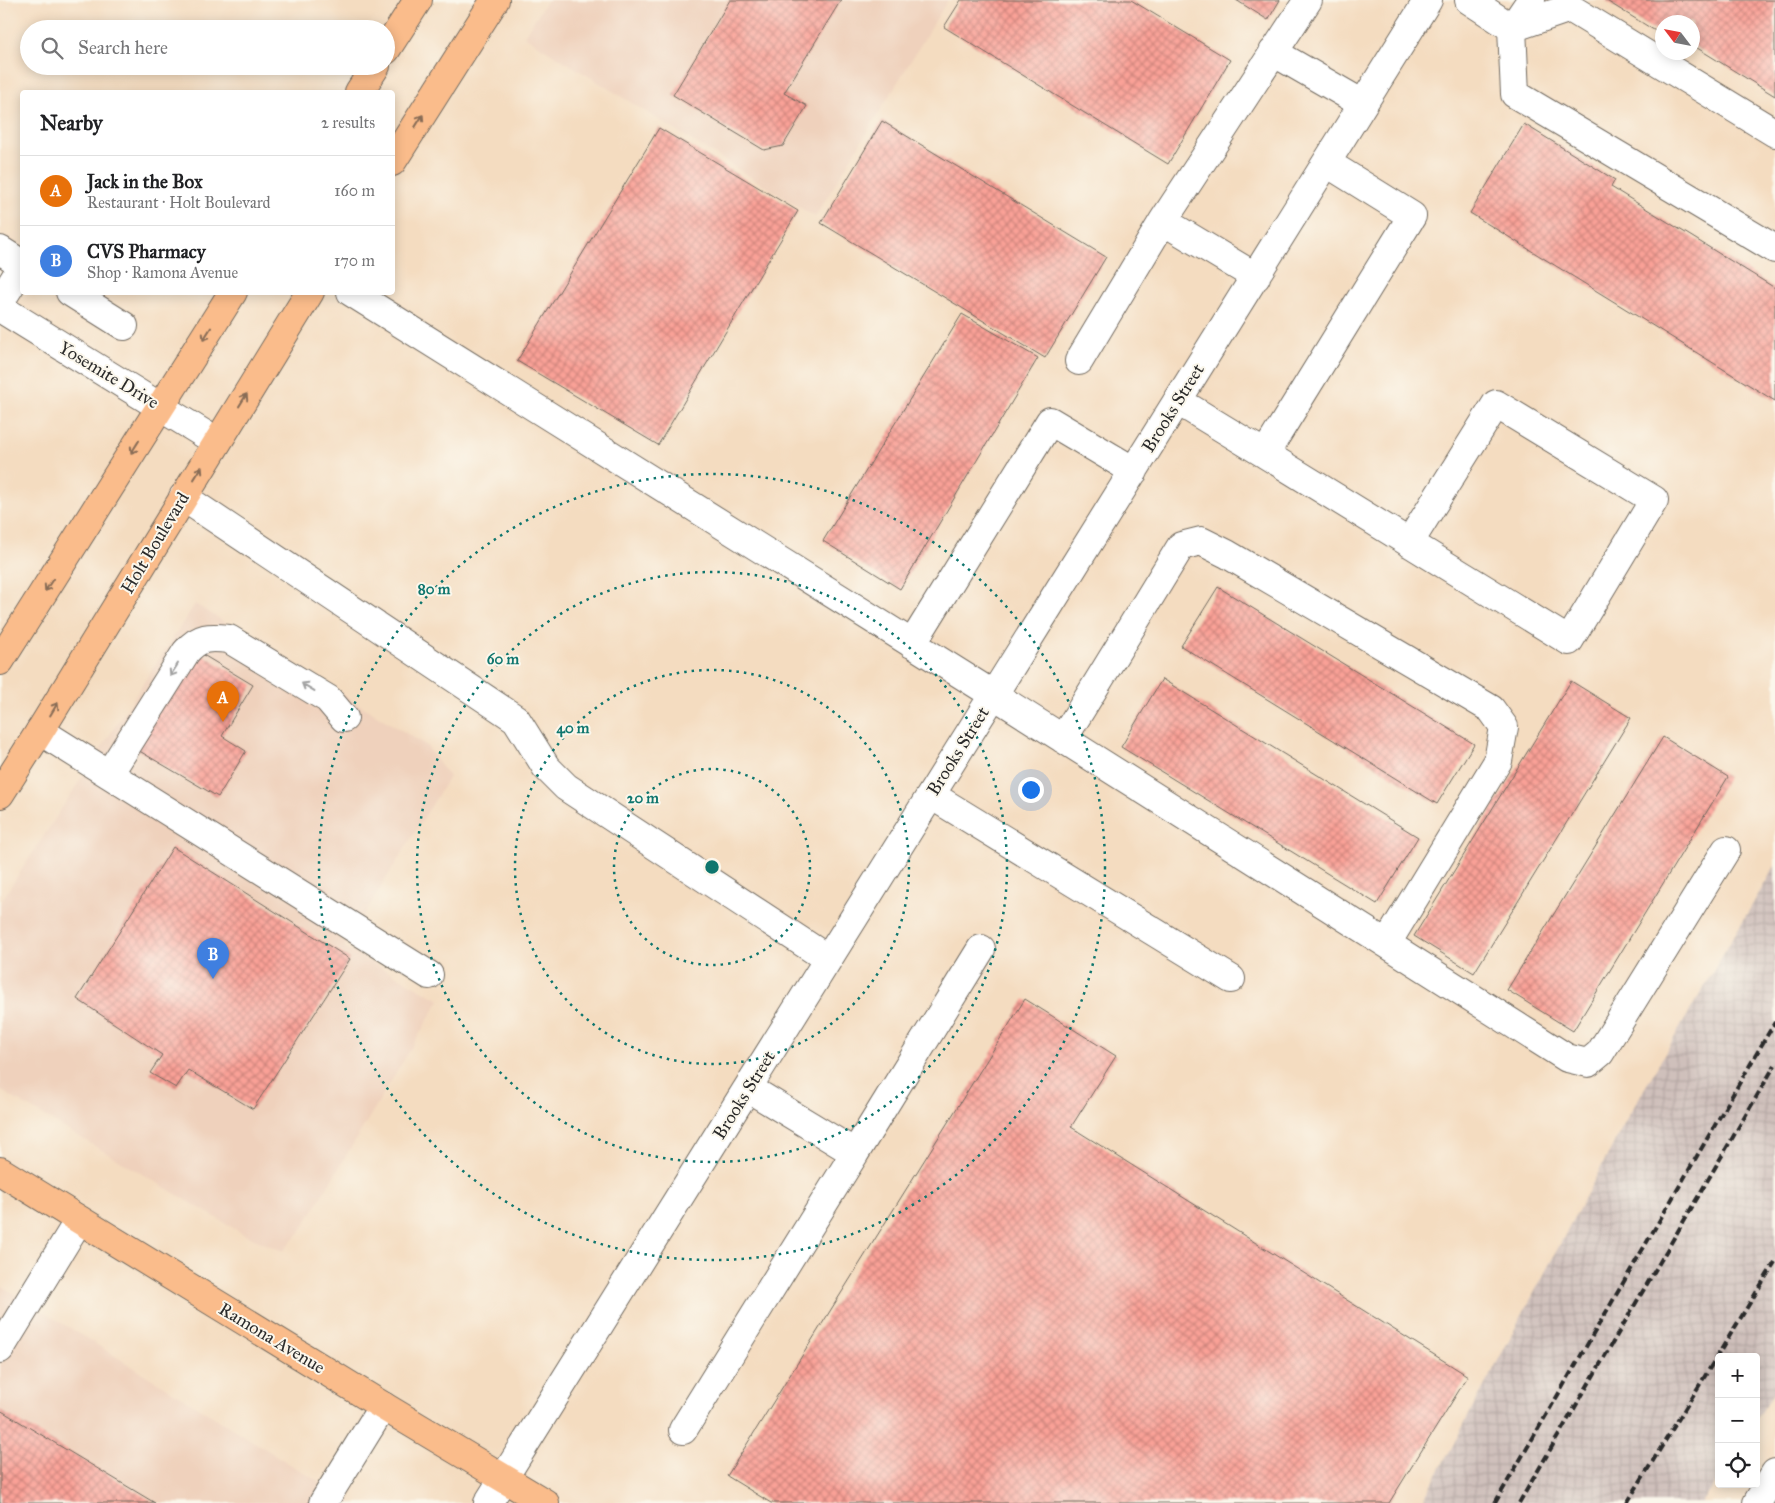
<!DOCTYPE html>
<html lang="en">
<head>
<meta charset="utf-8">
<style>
	body { margin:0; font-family:"IM FELL Great Primer",serif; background:#f6f6f6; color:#202124 }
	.controls { position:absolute; right:15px; bottom:15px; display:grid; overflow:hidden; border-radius:5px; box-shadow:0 2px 12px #0003 }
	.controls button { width:45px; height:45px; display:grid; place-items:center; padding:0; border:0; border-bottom:1px solid #e0e0e0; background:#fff; color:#202124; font:25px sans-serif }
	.compass { position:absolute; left:1655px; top:15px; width:45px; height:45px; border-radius:50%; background:#fff; box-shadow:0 2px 12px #0003; rotate:302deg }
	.you { position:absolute; left:1030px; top:789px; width:18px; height:18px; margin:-12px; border:4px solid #fff; border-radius:50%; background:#1a73e8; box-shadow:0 0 0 8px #1a73e833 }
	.badge { display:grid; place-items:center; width:32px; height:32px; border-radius:50%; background:#0f766e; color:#fff; font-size:16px; font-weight:700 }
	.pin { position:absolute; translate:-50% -41px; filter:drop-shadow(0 1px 2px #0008) }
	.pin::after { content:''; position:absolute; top:26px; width:18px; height:15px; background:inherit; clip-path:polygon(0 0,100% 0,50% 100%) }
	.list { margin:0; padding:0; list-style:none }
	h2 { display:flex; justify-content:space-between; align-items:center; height:65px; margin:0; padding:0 20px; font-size:21px }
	h2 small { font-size:16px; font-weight:400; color:#757577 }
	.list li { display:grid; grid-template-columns:32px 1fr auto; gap:15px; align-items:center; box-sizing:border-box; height:70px; padding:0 20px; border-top:1px solid #e0e0e0 }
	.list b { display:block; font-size:19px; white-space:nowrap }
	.list p { margin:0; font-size:16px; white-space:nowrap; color:#757577 }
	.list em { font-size:16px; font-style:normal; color:#757577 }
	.icon { flex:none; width:28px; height:28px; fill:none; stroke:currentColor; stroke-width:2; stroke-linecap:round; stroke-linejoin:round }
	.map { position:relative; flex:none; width:1775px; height:1503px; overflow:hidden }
	.search { position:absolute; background:#fff; box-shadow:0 2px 12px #0003; left:20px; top:20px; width:375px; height:55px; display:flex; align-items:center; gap:12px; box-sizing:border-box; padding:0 18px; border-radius:28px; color:#757577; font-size:19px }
	.panel { position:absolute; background:#fff; box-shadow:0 2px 12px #0003; left:20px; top:90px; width:375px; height:205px; border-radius:5px }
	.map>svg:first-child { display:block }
	.built { fill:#efd1bc }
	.industrial { fill:url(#industrial-grid) }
	.building { fill:url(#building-cross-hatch) }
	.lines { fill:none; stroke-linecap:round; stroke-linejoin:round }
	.minor-casing { stroke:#71695f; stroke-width:30 }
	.major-casing { stroke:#71695f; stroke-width:30 }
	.minor { stroke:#fff; stroke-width:28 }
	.major { stroke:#fabc8b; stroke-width:28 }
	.rail { stroke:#2b2b2b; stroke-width:4; stroke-dasharray:8 4; stroke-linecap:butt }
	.oneway { stroke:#886c56 }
	.oneway2 { stroke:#a0a0a0 }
	.ring { fill:none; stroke:#0f766e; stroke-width:2.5; stroke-dasharray:2.5 5 }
	.labels { text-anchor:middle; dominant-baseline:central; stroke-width:4; stroke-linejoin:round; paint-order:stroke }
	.street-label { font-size:18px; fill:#2b2b2b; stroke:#fbf7ec }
	.centre { fill:#0f766e; stroke:#fbf7ec; stroke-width:2.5 }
	.ring-label { font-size:15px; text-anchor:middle; font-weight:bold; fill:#0f766e; stroke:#fbf7ec; stroke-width:4; stroke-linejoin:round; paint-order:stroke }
</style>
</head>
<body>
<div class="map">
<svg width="1775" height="1503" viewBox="0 0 1775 1503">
	<defs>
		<pattern id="industrial-grid" width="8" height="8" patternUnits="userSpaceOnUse" patternTransform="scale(1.25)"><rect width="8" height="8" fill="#cfc0bb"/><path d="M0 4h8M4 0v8" fill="none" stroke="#b2a5a1"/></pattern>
		<pattern id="building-cross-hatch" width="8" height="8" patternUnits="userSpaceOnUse" patternTransform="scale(1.25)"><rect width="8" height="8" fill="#faa197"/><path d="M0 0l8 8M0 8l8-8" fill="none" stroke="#cb837b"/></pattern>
	</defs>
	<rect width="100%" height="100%" fill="#fbf7ec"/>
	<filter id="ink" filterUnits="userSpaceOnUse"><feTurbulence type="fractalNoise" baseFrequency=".02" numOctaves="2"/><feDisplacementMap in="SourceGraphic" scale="10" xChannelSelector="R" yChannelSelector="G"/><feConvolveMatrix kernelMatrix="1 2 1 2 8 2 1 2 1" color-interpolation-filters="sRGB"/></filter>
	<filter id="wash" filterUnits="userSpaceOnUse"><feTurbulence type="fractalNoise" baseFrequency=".0096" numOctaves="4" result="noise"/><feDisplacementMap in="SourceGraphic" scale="20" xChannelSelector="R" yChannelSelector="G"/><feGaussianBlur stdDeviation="1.12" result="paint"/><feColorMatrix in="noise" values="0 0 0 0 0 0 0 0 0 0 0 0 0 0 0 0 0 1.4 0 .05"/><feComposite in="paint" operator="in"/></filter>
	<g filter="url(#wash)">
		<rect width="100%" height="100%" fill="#f4dcc0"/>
		<path class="built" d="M547 0H948L815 217 524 36Z
			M195 604 427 746 449 777 344 947 440 1000 300 1232 283 1251 247 1236 0 1090V903Z
			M0 1285 353 1503H0Z"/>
		<path class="industrial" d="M1775 866V1391L1756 1420V1357H1719V1477L1702 1503H1422L1629 1115Z"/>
		<g id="blocks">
			<path class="building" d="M730 0H841L784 93 807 106 783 146 764 150 673 95Z
				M961 0H1131L1230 60 1168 164 944 27Z
				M1236 0H1280L1268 20Z
				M1605 0H1775V96L1694 46 1692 49V22H1662V35Z
				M882 121 1106 257 1045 358 821 223Z
				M1524 124 1615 180 1611 187 1775 288V401L1470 213Z
				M659 128 798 211 658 445 517 361Z
				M962 314 1038 358 900 589 823 541Z
				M1218 587 1474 744 1437 804 1181 646Z
				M195 650 253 685 222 736 246 751 218 797 136 749Z
				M1162 679 1418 837 1377 904 1121 747Z
				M1571 681 1631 718 1474 973 1414 936Z
				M1663 737 1728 777 1573 1031 1507 990Z
				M173 847 350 959 253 1109 188 1070 176 1088 150 1073 162 1055 77 999Z
				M1025 999 1116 1056 1071 1127 1468 1376 1389 1503H771L727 1476Z
				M0 1410 155 1503H0Z"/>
		</g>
	</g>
	<g filter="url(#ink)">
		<use href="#blocks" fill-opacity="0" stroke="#71695f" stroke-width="1"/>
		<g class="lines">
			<defs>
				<path id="minor" d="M1469 0 1512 28
					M1531 0 1512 28 1515 94 1775 249
					M1512 28 1570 8 1775 133
					M1273 52 1363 104
					M1163 221 1308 0
					M0 250 22 264
					M70 292 124 326
					M351 292 994 695 1567 1058 1588 1063 1600 1053 1726 850
					M0 302 22 267
					M0 308 217 442
					M1079 361 1163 221 1256 277
					M1178 401 1265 454 1412 216 1327 163
					M1265 454 1569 641 1654 500 1496 404 1409 543
					M183 497 516 719 546 767 566 787 828 959
					M912 644 1050 421 1134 471
					M40 731 429 975
					M1063 739 1181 546 1201 541 1227 554 1491 709 1504 727 1498 761 1387 943
					M109 774 186 652C199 636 210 637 229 639L328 699 344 718
					M931 795 1231 979
					M748 1088 855 1153 981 949
					M0 1349 79 1220
					M683 1430 855 1153
					M323 1503 383 1406
					M488 1503 1428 0
					M1757 1503 1775 1473"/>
				<path id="major" d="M386 50 418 0
					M359 92 376 66
					M392 162 495 0
					M0 661 233 292
					M0 794 40 731 310 292
					M0 1171 383 1406 545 1503"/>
			</defs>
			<use href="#minor" class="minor-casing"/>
			<use href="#major" class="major-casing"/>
			<use href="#minor" class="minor"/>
			<use href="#major" class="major"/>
			<path class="rail" d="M1495 1503 1775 1022
				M1519 1503 1775 1065
				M1627 1503 1775 1262"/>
		</g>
		<defs><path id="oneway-shaft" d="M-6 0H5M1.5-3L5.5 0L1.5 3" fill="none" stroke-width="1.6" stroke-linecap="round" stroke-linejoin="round" transform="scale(1.25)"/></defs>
		<g class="oneway">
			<use href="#oneway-shaft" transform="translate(419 121) rotate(-58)"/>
			<use href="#oneway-shaft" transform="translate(207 334) rotate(122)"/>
			<use href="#oneway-shaft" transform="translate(243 400) rotate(-58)"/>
			<use href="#oneway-shaft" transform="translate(135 447) rotate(122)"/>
			<use href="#oneway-shaft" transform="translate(198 473) rotate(-58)"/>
			<use href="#oneway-shaft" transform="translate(49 585) rotate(123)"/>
			<use href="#oneway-shaft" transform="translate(54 709) rotate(-59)"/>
		</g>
		<g class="oneway2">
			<use href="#oneway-shaft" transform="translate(174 670) rotate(122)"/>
			<use href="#oneway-shaft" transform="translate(308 687) rotate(-149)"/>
		</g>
	</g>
	<g class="ring">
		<circle cx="712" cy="867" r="98"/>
		<circle cx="712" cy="867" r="197"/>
		<circle cx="712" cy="867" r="295"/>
		<circle cx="712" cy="867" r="393"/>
	</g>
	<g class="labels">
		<g class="street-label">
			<text transform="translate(109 375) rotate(31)">Yosemite Drive</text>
			<text transform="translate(1173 408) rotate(-58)">Brooks Street</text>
			<text transform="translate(155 543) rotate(-59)">Holt Boulevard</text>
			<text transform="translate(958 751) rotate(-58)">Brooks Street</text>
			<text transform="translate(744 1095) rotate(-58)">Brooks Street</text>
			<text transform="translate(272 1338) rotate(31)">Ramona Avenue</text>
		</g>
	</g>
	<circle cx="712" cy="867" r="8" class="centre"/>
	<g class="ring-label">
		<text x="434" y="594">80 m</text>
		<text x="503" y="664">60 m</text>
		<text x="573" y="733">40 m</text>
		<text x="643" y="803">20 m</text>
	</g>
</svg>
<div class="controls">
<button>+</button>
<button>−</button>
<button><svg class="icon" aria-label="locate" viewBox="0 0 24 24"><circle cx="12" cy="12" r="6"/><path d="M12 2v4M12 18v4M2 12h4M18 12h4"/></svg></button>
</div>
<svg class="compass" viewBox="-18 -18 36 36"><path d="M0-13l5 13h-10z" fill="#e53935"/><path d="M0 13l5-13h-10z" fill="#757577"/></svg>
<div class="you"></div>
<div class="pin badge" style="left:223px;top:722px;background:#e8710a">A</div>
<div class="pin badge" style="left:213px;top:979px;background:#3f7fe0">B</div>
<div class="search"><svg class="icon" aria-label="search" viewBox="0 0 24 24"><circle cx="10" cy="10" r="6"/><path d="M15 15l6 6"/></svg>Search here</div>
<section class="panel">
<h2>Nearby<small>2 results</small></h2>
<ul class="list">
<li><span class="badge" style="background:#e8710a">A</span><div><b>Jack in the Box</b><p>Restaurant · Holt Boulevard</p></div><em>160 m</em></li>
<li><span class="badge" style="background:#3f7fe0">B</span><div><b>CVS Pharmacy</b><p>Shop · Ramona Avenue</p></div><em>170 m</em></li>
</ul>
</section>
</div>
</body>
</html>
